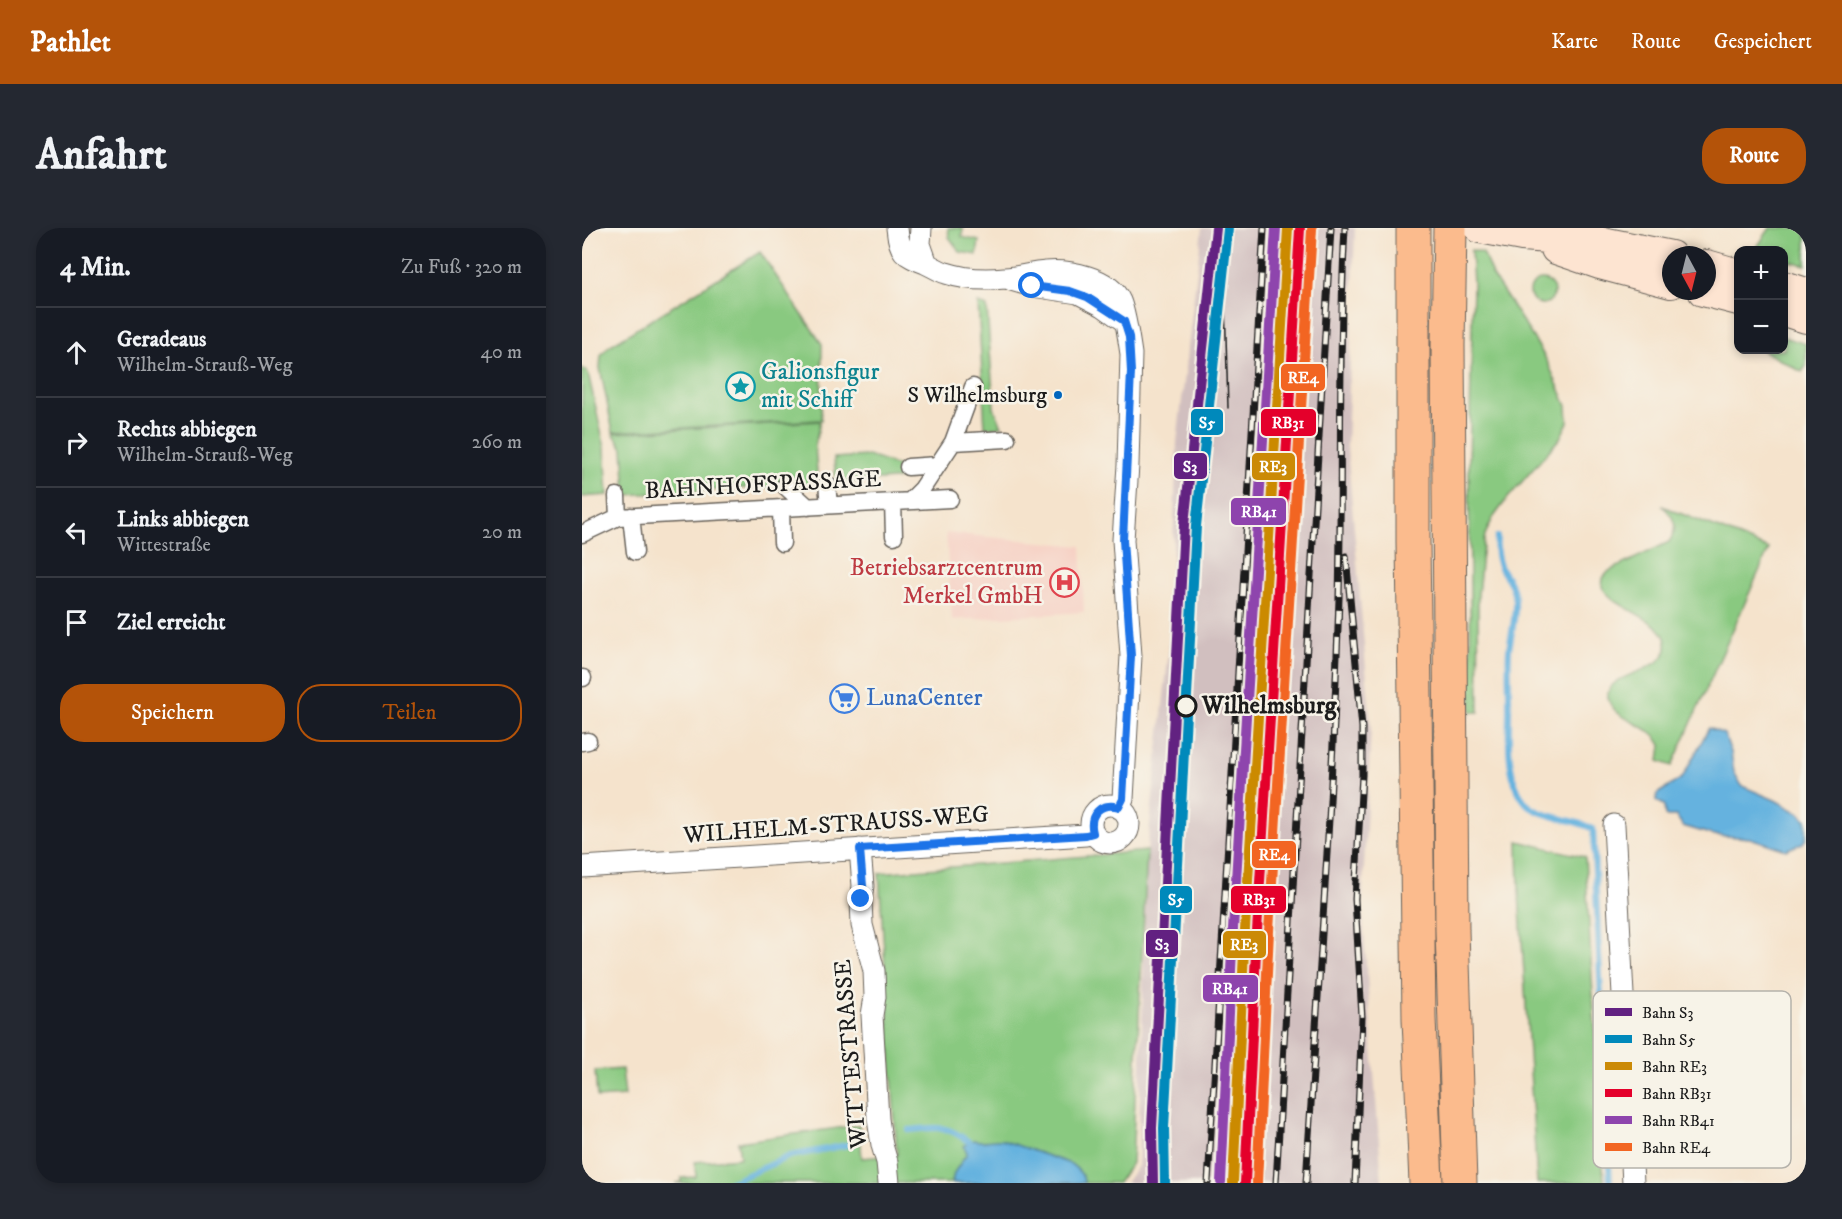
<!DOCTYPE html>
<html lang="de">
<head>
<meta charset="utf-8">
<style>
	body { margin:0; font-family:"IM FELL DW Pica",serif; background:#242831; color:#f1f3f6 }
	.controls { position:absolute; right:18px; top:18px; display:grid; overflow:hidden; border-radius:12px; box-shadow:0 3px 9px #0003 }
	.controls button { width:54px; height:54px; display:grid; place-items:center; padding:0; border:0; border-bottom:2px solid #363941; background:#171b24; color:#f1f3f6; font:30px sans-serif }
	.compass { position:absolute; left:1080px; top:18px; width:54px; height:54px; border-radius:50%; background:#171b24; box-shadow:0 3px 9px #0003; rotate:173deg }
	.stop { position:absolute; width:18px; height:18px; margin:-14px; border:4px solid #1a73e8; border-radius:50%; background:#fff }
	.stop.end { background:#1a73e8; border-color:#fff; box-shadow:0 2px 6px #0008 }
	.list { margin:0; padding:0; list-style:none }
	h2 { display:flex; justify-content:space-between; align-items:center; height:78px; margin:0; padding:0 24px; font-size:26px }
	h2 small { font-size:20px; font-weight:400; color:#9ea1a6 }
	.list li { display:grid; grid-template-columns:39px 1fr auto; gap:18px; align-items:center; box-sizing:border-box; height:90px; padding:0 24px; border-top:2px solid #363941 }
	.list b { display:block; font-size:22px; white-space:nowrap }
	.list p { margin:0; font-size:20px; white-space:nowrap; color:#9ea1a6 }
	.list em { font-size:20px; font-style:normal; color:#9ea1a6 }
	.actions { display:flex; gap:12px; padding:18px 24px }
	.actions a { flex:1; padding:14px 0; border:2px solid #b45309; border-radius:24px; text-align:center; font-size:21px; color:#b45309 }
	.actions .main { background:#b45309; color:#fff }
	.icon { flex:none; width:33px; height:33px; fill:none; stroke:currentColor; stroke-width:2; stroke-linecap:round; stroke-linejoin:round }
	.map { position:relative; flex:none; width:1224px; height:955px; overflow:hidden; border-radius:24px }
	header { display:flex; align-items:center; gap:36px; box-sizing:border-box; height:84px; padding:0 30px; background:#b45309; color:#fff }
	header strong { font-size:28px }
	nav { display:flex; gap:33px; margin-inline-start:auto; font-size:21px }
	.intro { display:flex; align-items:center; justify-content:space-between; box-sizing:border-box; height:144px; padding:0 36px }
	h1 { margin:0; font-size:42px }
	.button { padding:15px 27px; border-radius:24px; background:#b45309; color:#fff; font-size:21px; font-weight:700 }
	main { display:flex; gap:36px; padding:0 36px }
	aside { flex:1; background:#171b24; border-radius:24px; box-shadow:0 3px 9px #0003 }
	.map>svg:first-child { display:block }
	.built { fill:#f6d1c5 }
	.industrial { fill:#d1bfbf }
	.green { fill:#89c980; stroke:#52724e; stroke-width:1.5 }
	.water { fill:#65b2df; stroke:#40677e; stroke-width:1.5 }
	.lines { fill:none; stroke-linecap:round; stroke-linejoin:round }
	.stream { stroke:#65b2df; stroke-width:6 }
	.pedestrian-casing { stroke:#68625a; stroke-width:19 }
	.minor-casing { stroke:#68625a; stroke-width:23 }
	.secondary-casing { stroke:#68625a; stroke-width:32 }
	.trunk-casing { stroke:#68625a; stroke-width:35 }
	.pedestrian { stroke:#fff; stroke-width:16 }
	.minor { stroke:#fff; stroke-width:21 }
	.secondary { stroke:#fde4d1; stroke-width:30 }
	.trunk { stroke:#fbbb8d; stroke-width:33 }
	.tram { stroke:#1c1c1c; stroke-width:1.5 }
	.rail-casing { stroke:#1c1c1c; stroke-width:7 }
	.rail { stroke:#f7f3e8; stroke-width:4.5; stroke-dasharray:14; stroke-linecap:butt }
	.rail-1-casing { stroke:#f7f3e8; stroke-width:15 }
	.rail-2-casing { stroke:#f7f3e8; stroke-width:15 }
	.rail-3-casing { stroke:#f7f3e8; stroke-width:15 }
	.rail-4-casing { stroke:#f7f3e8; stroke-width:15 }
	.rail-5-casing { stroke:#f7f3e8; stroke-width:15 }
	.rail-6-casing { stroke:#f7f3e8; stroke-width:15 }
	.rail-1 { stroke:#622181; stroke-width:10 }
	.rail-2 { stroke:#0089bb; stroke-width:10 }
	.rail-3 { stroke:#cb8a06; stroke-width:10 }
	.rail-4 { stroke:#e4002b; stroke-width:10 }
	.rail-5 { stroke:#8e44ad; stroke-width:10 }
	.rail-6 { stroke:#f26522; stroke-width:10 }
	.route { stroke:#1a73e8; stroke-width:8 }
	.bus-dot { fill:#0065bd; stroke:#f7f3e8; stroke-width:2 }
	.stop-dot { fill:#f7f3e8; stroke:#1c1c1c; stroke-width:3 }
	.labels { text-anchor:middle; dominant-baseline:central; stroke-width:5; stroke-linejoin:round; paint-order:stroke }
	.bus-label { font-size:22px; fill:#1c1c1c; stroke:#f7f3e8; text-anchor:end }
	.culture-label { font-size:24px; fill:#0d838f; stroke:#f7f3e8; text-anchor:start }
	.street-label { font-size:24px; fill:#1c1c1c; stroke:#f7f3e8 }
	.health-label { font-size:24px; fill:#be3a42; stroke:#f7f3e8; text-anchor:end }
	.shop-label { font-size:24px; fill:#366cbe; stroke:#f7f3e8; text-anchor:start }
	.stop-label { font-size:24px; font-weight:bold; fill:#1c1c1c; stroke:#f7f3e8; text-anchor:start }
	.key { fill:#f7f3e8; stroke:#b5b2ab; stroke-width:1.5 }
	.key-label { font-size:16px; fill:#1c1c1c }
	.line-badge { stroke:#f7f3e8; stroke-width:2 }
	.badge-label { font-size:16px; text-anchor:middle; font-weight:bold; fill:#fff }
</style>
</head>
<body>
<header>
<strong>Pathlet</strong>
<nav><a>Karte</a><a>Route</a><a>Gespeichert</a></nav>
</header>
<div class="intro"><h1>Anfahrt</h1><a class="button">Route</a></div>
<main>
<aside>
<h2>4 Min.<small>Zu Fuß · 320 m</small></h2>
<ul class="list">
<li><svg class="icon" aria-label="ahead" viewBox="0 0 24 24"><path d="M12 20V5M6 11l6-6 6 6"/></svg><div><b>Geradeaus</b><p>Wilhelm-Strauß-Weg</p></div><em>40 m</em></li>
<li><svg class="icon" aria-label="right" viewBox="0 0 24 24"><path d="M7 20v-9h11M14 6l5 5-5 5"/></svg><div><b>Rechts abbiegen</b><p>Wilhelm-Strauß-Weg</p></div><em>260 m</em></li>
<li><svg class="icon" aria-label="left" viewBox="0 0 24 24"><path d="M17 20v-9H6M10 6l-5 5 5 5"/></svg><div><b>Links abbiegen</b><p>Wittestraße</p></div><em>20 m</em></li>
<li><svg class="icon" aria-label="arrive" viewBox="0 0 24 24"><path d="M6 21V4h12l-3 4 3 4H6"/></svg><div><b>Ziel erreicht</b></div></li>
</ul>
<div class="actions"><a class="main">Speichern</a><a>Teilen</a></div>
</aside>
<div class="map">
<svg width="1224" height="955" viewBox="0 0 1224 955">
	<rect width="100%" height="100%" fill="#f7f3e8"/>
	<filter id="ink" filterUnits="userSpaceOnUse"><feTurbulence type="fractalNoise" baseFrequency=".0167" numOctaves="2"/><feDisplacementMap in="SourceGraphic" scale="12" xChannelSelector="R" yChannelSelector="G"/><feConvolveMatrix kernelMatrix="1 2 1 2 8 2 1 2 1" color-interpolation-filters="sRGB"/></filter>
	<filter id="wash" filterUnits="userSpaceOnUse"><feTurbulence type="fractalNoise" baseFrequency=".008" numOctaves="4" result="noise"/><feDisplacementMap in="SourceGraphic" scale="24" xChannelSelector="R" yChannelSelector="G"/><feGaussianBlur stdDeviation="1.35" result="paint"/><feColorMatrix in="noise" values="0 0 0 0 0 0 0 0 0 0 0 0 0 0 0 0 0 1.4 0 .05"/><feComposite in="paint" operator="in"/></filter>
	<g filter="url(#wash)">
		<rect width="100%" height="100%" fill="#f5e3cc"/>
		<path class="built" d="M364 305 499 318 502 384 370 392Z"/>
		<path class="industrial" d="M620 0H773L765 218 789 499 780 679 800 955H544L556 938 565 623 587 422 595 214Z"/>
		<path class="green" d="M366 0H381L380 9 397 13 395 27 378 24 367 9Z
			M1188 0H1224V37L1202 32V22H1173Z
			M889 22 901 25 910 47 954 114 965 133 985 178 986 194 978 210 925 271 911 290 903 307 900 325 896 367 897 484H889L887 238 891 55Z
			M178 24 240 116 239 192 31 204 18 140 19 127 27 118Z
			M948 64a12 12 0 1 1 24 0a12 12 0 1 1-24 0Z
			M396 75 405 79 412 180 420 198 403 200Z
			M1202 109 1224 116V138L1220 144 1180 122H1202Z
			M0 140 6 145 23 220 26 267 0 269Z
			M238 193 233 218 236 256 44 267 41 220 31 205Z
			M285 228C299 230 312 240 326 240L327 250 254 255 252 230Z
			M1080 278 1187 321 1090 538 1077 533 1079 517C1076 513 1074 508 1071 506 1058 495 1028 488 1026 469 1023 441 1095 447 1083 410 1077 391 1032 380 1020 359L1021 350 1027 343 1087 314C1097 299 1093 289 1080 278Z
			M936 613 1003 629 1022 955H955L937 665Z
			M565 623 550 935 536 955H93L99 954V950L114 949 113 934 158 930 156 914 277 897 280 930 315 927 297 645Z
			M40 841 43 868 15 870 13 843Z"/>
		<path class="water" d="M1127 500 1142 506 1149 524 1152 544 1160 558 1193 572 1217 585 1224 592V610L1221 615 1204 622 1168 610 1131 607 1101 598 1094 588H1083L1082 577 1075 573V566L1100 550Z
			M391 912C401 915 409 911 420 912L489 936C495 941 502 946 502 955H370L372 945 385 925 382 918Z"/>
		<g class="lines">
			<path class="stream" d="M915 309C914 319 914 330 919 340 926 353 932 356 933 373 934 390 929 406 927 422 926 437 927 453 927 468 928 501 921 548 944 575 957 590 992 590 1011 601L1028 955
				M327 902C356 899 363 896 387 914
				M147 955 208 928 270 916"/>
		</g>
	</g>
	<g filter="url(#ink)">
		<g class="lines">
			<defs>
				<path id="pedestrian" d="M371 214 425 211
					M326 239 356 237
					M245 256 247 277
					M203 258 226 279
					M35 268 36 289
					M328 273 340 261 371 214 391 159
					M311 274 312 308
					M199 281 200 315
					M49 288 53 324
					M0 306 36 289 368 271
					M0 450H1
					M0 514 6 513"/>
				<path id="minor" d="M315 0C317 24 322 27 343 35 350 38 357 43 364 45 382 51 405 52 423 50 437 49 450 45 464 44 487 42 527 49 538 73 543 85 547 112 549 126L546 237 541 312 549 428 541 571 537 580
					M339 0 338 16 345 36
					M429 52 450 58 496 65 521 78 542 93
					M509 596a19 19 0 1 1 38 0a19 19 0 1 1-38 0Z
					M1032 597 1051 955
					M278 621 281 658 279 671 280 697 292 743 293 769 290 787 296 891 300 917 305 934 307 955
					M0 639 504 607 511 605"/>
				<path id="secondary" d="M898 0 940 8 1020 14 1089 28
					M974 21 1018 36 1089 55
					M1125 37 1156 46
					M1202 58 1224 65
					M1121 63 1156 72
					M1202 83 1224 90"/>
				<path id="trunk" d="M831 0V313L837 791 844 955
					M868 0 866 117 870 702 878 955"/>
			</defs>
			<use href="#pedestrian" class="pedestrian-casing"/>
			<use href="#minor" class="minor-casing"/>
			<use href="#secondary" class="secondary-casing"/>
			<use href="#trunk" class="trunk-casing"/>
			<use href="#pedestrian" class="pedestrian"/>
			<use href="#minor" class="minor"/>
			<use href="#secondary" class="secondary"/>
			<use href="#trunk" class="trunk"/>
			<path class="tram" d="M641 0 646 180"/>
			<defs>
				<path id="rail" d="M764 328 780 500V547L773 671 780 789 773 955
					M626 955 682 0
					M694 955 749 0
					M724 955C736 760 751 565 757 370 760 247 756 123 763 0"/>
			</defs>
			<use href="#rail" class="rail-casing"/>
			<use href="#rail" class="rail"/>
			<defs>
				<path id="rail-1" d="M571 955 570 900 602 297 634 0"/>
				<path id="rail-2" d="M583 955 582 900 614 298 646 1"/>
				<path id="rail-3" d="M651 955 663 702 706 0"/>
				<path id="rail-4" d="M663 955 675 703 718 1"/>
				<path id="rail-5" d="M639 954 651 701 694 0"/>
				<path id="rail-6" d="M675 955 687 703 730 1"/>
			</defs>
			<use href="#rail-1" class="rail-1-casing"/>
			<use href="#rail-2" class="rail-2-casing"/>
			<use href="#rail-3" class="rail-3-casing"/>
			<use href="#rail-4" class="rail-4-casing"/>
			<use href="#rail-5" class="rail-5-casing"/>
			<use href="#rail-6" class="rail-6-casing"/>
			<use href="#rail-1" class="rail-1"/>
			<use href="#rail-2" class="rail-2"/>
			<use href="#rail-3" class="rail-3"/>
			<use href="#rail-4" class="rail-4"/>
			<use href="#rail-5" class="rail-5"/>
			<use href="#rail-6" class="rail-6"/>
		</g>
	</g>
	<g class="lines" filter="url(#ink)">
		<path class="route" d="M279 671 281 658 278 621 504 607 511 605C506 586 519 574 537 579L541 571 549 428 541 312 549 144 547 109 542 93 505 69 488 63 450 58"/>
	</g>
	<defs>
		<symbol id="sight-ring" viewBox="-11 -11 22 22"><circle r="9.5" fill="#f7f3e8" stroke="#0f9aa8" stroke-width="1.5"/><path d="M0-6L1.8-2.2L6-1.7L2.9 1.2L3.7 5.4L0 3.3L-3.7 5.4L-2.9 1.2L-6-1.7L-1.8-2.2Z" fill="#0f9aa8"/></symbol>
		<symbol id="hospital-ring" viewBox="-11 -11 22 22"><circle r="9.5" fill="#f7f3e8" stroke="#e0444e" stroke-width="1.5"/><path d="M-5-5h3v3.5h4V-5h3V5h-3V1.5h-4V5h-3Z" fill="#e0444e"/></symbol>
		<symbol id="supermarket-ring" viewBox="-11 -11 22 22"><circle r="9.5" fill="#f7f3e8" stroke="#3f7fe0" stroke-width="1.5"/><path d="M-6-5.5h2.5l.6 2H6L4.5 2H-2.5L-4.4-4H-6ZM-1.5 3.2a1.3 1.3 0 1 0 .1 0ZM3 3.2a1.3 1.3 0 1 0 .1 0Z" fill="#3f7fe0"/></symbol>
	</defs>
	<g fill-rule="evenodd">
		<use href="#sight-ring" x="142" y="142" width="33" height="33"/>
		<use href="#hospital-ring" x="466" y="338" width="33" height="33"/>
		<use href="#supermarket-ring" x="246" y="454" width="33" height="33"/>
	</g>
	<circle class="bus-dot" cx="476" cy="167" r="5"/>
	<circle class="stop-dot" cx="604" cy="478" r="10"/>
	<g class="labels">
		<g class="bus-label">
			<text x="465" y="167">S Wilhelmsburg</text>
		</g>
		<g class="culture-label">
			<text x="179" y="144">Galionsfigur<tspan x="179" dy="28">mit Schiff</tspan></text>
		</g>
		<g class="street-label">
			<text transform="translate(181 257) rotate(-3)">BAHNHOFSPASSAGE</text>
			<text transform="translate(254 597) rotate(-4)">WILHELM-STRAUSS-WEG</text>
			<text transform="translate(269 826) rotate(-95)">WITTESTRASSE</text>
		</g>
		<g class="health-label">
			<text x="461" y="340">Betriebsarztcentrum<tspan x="461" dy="28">Merkel GmbH</tspan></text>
		</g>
		<g class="shop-label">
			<text x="284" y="470">LunaCenter</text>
		</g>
		<g class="stop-label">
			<text x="620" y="478">Wilhelmsburg</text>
		</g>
	</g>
	<rect x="1011" y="763" width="198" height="177" rx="9" class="key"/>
	<rect x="1023" y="780" width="27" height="8" fill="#622181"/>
	<rect x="1023" y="807" width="27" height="8" fill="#0089bb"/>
	<rect x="1023" y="834" width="27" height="8" fill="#cb8a06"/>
	<rect x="1023" y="861" width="27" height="8" fill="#e4002b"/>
	<rect x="1023" y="888" width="27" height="8" fill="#8e44ad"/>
	<rect x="1023" y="915" width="27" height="8" fill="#f26522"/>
	<g class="key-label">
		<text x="1060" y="790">Bahn S3</text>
		<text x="1060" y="817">Bahn S5</text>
		<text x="1060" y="844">Bahn RE3</text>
		<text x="1060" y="871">Bahn RB31</text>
		<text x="1060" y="898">Bahn RB41</text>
		<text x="1060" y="925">Bahn RE4</text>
	</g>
	<g class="line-badge">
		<rect x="698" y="135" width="46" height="29" rx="6" fill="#f26522"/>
		<rect x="608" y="180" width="34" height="28" rx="6" fill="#0089bb"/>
		<rect x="678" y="180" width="57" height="29" rx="6" fill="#e4002b"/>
		<rect x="591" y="224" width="35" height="28" rx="6" fill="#622181"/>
		<rect x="669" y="224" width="45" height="29" rx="6" fill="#cb8a06"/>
		<rect x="648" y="269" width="57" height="29" rx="6" fill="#8e44ad"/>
		<rect x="669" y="612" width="46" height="29" rx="6" fill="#f26522"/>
		<rect x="577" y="657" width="34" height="29" rx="6" fill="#0089bb"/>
		<rect x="648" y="657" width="57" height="29" rx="6" fill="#e4002b"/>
		<rect x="563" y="701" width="34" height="29" rx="6" fill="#622181"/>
		<rect x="640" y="702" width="45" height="29" rx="6" fill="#cb8a06"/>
		<rect x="620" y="746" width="57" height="29" rx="6" fill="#8e44ad"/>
	</g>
	<g class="badge-label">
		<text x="721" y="155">RE4</text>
		<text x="625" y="200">S5</text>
		<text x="706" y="200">RB31</text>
		<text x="608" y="244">S3</text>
		<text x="691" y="244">RE3</text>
		<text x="677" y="289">RB41</text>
		<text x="692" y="632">RE4</text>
		<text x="594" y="677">S5</text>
		<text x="677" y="677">RB31</text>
		<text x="580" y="722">S3</text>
		<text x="662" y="722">RE3</text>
		<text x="648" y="766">RB41</text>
	</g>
</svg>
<div class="controls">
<button>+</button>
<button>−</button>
</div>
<svg class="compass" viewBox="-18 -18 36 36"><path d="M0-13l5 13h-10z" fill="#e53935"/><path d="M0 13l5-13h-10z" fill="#9ea1a6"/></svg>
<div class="stop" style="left:450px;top:58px"></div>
<div class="stop end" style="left:279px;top:671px"></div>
</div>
</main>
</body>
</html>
